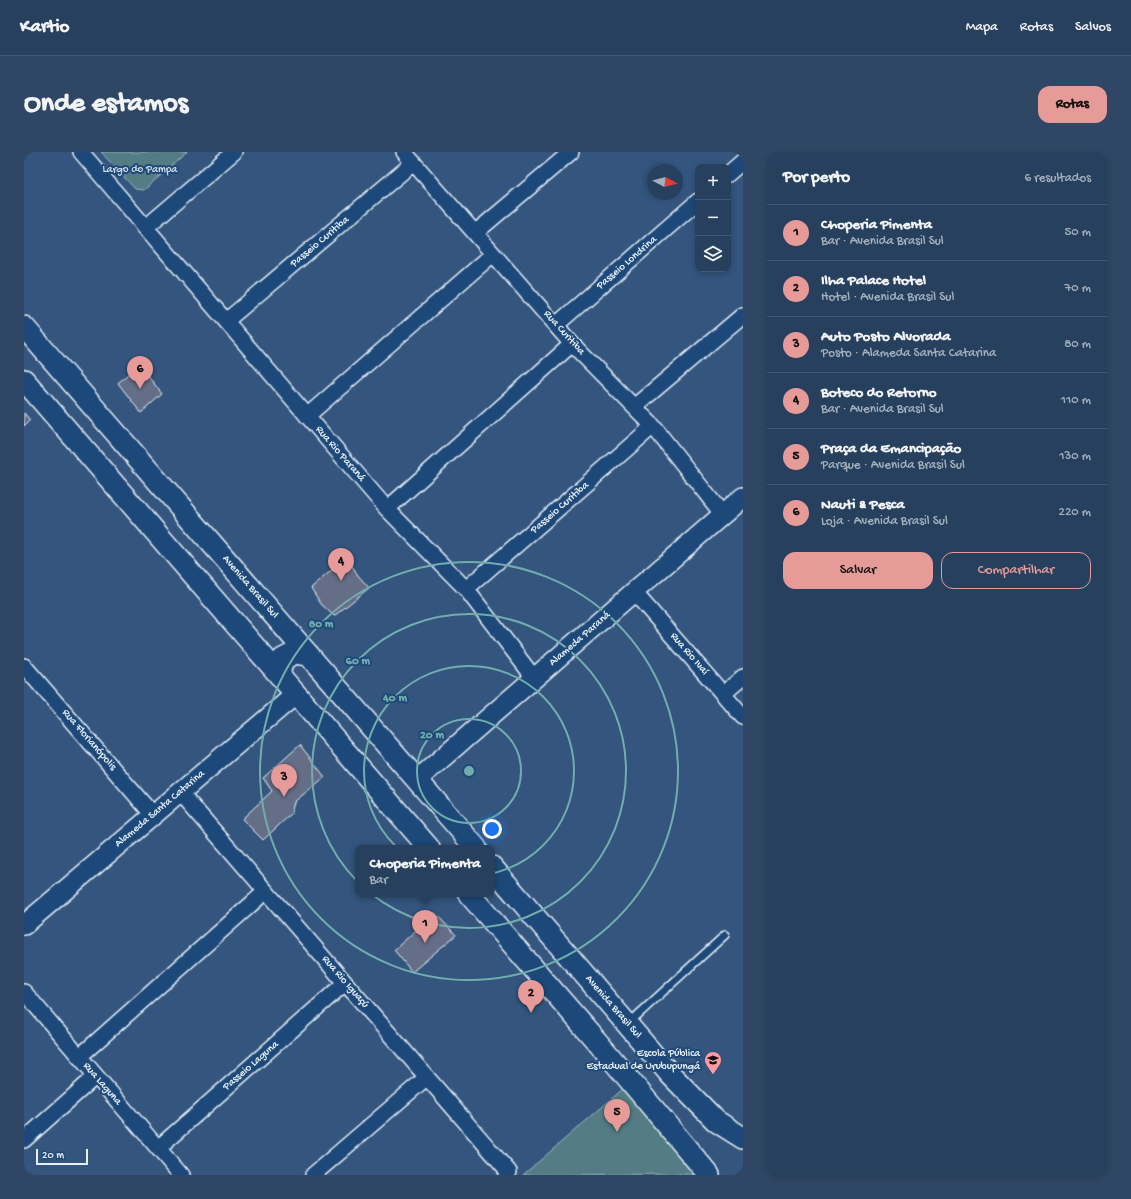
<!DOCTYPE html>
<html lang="pt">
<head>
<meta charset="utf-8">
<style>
	body { margin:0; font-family:"Gochi Hand",sans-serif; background:#2f4764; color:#f1f3f6 }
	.controls { position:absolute; right:12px; top:12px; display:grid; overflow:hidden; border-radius:8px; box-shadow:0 2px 6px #0003 }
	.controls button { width:36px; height:36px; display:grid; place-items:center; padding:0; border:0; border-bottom:1px solid #435973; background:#27405e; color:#f1f3f6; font:20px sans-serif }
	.compass { position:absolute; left:623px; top:12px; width:36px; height:36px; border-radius:50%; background:#27405e; box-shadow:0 2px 6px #0003; rotate:97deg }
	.scale { position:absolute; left:12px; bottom:10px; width:52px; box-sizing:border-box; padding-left:4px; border:2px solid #e8f1f8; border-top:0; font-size:11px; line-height:14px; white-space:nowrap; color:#e8f1f8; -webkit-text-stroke:3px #1f4a7a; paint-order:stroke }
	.you { position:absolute; left:468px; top:677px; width:14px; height:14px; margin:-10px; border:3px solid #fff; border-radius:50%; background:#1a73e8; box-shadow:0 0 0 6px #1a73e833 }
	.badge { display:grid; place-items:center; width:26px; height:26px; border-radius:50%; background:#e69b98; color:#111; font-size:13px; font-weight:700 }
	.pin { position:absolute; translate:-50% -33px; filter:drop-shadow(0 1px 2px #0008) }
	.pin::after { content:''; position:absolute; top:21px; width:14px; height:12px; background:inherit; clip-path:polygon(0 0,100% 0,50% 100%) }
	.popup { position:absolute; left:331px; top:693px; width:140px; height:52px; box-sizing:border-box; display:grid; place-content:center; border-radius:8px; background:#27405e; filter:drop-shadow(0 1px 3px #0005); font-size:13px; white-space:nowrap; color:#a4afbc }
	.popup b { font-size:15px; color:#f1f3f6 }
	.popup::after { content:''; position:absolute; left:50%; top:100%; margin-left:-8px; border:8px solid transparent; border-top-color:#27405e }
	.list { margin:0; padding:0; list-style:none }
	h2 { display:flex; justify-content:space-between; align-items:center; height:52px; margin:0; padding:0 16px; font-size:17px }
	h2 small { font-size:13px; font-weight:400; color:#a4afbc }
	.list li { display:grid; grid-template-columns:26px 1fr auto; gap:12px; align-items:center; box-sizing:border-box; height:56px; padding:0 16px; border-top:1px solid #435973 }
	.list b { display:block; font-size:15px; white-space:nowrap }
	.list p { margin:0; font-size:13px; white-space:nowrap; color:#a4afbc }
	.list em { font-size:13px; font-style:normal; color:#a4afbc }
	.actions { display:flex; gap:8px; padding:12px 16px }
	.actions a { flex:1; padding:9px 0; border:1px solid #e69b98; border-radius:12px; text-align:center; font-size:14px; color:#e69b98 }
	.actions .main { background:#e69b98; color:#111 }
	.icon { flex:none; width:22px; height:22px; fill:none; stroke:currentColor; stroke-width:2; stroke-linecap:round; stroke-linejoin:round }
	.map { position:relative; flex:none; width:719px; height:1023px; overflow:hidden; border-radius:12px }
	header { display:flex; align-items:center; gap:24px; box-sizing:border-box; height:56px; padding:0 20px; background:#27405e; border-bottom:1px solid #435973 }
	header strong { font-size:19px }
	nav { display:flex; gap:22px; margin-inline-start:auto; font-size:14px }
	.intro { display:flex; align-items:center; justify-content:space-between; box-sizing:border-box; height:96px; padding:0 24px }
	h1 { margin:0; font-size:28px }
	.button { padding:10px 18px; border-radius:12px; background:#e69b98; color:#111; font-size:14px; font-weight:700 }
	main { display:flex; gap:24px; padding:0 24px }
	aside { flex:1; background:#27405e; border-radius:12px; box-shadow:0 2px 6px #0003 }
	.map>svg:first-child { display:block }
	.green { fill:#527c84; stroke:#9db6be }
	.building { fill:#656e87; stroke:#e8f1f8 }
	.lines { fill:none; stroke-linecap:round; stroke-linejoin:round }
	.service-casing { stroke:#e8f1f8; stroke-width:10 }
	.minor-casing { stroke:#e8f1f8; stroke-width:18 }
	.tertiary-casing { stroke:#e8f1f8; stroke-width:22 }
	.secondary-casing { stroke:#e8f1f8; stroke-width:24 }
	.service { stroke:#1f4a7a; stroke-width:7 }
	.minor { stroke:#1f4a7a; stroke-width:15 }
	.tertiary { stroke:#1f4a7a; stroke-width:19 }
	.secondary { stroke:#1f4a7a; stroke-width:21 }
	.ring { fill:none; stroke:#71adac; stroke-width:2 }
	.labels { text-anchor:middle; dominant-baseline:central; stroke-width:4; stroke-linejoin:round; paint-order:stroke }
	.park-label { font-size:11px; fill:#d2dfe7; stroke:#1f4a7a }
	.street-label { font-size:11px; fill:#e8f1f8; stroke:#1f4a7a }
	.poi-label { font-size:11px; fill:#e8f1f8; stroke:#1f4a7a; text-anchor:end }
	.centre { fill:#71adac; stroke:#1f4a7a; stroke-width:2 }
	.ring-label { font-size:12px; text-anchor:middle; font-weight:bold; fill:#71adac; stroke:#1f4a7a; stroke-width:4; stroke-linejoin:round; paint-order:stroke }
</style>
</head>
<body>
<header>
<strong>Kartio</strong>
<nav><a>Mapa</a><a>Rotas</a><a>Salvos</a></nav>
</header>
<div class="intro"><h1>Onde estamos</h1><a class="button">Rotas</a></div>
<main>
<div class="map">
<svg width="719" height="1023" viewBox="0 0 719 1023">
	<rect width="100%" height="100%" fill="#34557e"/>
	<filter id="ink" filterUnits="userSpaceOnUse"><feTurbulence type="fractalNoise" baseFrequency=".025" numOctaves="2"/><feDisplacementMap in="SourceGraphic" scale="8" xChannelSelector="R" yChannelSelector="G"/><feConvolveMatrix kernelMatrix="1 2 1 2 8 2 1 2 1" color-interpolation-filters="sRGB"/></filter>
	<g filter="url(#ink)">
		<path class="green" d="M77 0H163L120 38 111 37Z
			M599 937 674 1022 499 1023Z"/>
		<path class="building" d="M115 212 138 242 117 261 94 231Z
			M0 261 6 268 0 274Z
			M323 405 333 422 345 436 310 464 297 452 287 436Z
			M276 593 301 625 270 650 267 662 239 688 218 667 248 639 239 626Z
			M411 761 432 783 388 820 370 798Z"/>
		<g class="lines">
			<defs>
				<path id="service" d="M605 871 701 783"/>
				<path id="minor" d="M57 0 363 357 442 437 511 527
					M380 0 548 192 629 274 699 363
					M704 22 719 9
					M121 76 210 0
					M451 81 547 0
					M202 169 389 11
					M532 173 674 49
					M610 255 719 163
					M283 264 469 102
					M363 357 548 192
					M442 437 629 274
					M610 440 719 565
					M0 514 129 663
					M699 542 719 525
					M156 640 485 1020 482 1023
					M0 840 157 1023
					M55 905 242 739
					M0 988 72 924
					M134 996 321 831
					M289 1023 403 925"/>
				<path id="tertiary" d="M393 628 719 345
					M0 773 272 542"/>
				<path id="secondary" d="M0 175 452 696
					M0 228 405 696
					M255 522 259 507 271 501 285 503
					M468 715 646 922 692 969 719 986
					M445 742 582 900 685 1023"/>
			</defs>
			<use href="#service" class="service-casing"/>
			<use href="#minor" class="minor-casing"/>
			<use href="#tertiary" class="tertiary-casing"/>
			<use href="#secondary" class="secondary-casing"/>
			<use href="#service" class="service"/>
			<use href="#minor" class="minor"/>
			<use href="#tertiary" class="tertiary"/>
			<use href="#secondary" class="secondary"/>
		</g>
	</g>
	<g class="ring">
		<circle cx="445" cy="619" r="52"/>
		<circle cx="445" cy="619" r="105"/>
		<circle cx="445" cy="619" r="157"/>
		<circle cx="445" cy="619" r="209"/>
	</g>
	<defs>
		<symbol id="school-pin" viewBox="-11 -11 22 30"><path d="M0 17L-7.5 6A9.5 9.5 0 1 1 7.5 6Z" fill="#ff9aa2" stroke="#1f4a7a"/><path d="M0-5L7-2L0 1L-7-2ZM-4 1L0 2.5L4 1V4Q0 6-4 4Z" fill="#111"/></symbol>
	</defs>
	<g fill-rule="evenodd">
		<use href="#school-pin" x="679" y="898" width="20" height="27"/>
	</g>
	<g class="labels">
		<g class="park-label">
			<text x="116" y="18">Largo do Pampa</text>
		</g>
		<g class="street-label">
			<text transform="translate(296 90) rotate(-40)">Passeio Curitiba</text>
			<text transform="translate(603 111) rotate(-41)">Passeio Londrina</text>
			<text transform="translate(540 181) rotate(48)">Rua Curitiba</text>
			<text transform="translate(316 302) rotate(49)">Rua Rio Paraná</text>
			<text transform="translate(536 356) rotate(-41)">Passeio Curitiba</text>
			<text transform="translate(226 435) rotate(49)">Avenida Brasil Sul</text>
			<text transform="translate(556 487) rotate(-41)">Alameda Paraná</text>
			<text transform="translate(665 502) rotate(49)">Rua Rio Ivaí</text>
			<text transform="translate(65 588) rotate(49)">Rua Florianópolis</text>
			<text transform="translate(136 657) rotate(-40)">Alameda Santa Catarina</text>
			<text transform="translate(321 830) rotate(49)">Rua Rio Iguaçú</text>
			<text transform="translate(589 855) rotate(49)">Avenida Brasil Sul</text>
			<text transform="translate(227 914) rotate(-41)">Passeio Laguna</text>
			<text transform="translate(78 932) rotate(49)">Rua Laguna</text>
		</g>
		<g class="poi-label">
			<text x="676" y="902">Escola Pública<tspan x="676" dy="13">Estadual de Urubupungá</tspan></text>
		</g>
	</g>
	<circle cx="445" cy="619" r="6" class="centre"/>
	<g class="ring-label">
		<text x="297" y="475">80 m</text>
		<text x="334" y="512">60 m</text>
		<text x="371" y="549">40 m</text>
		<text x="408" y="586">20 m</text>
	</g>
</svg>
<div class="controls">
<button>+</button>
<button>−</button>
<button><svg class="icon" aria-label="layers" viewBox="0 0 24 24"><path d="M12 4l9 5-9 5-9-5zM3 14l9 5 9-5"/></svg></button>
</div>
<svg class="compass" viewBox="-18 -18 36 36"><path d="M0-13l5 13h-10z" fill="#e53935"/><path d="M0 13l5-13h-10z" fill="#a4afbc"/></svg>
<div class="scale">20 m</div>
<div class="you"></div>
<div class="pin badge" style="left:401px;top:791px">1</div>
<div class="popup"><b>Choperia Pimenta</b>Bar</div>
<div class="pin badge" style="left:507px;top:861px">2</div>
<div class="pin badge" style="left:260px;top:645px">3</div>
<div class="pin badge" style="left:317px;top:429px">4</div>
<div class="pin badge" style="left:593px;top:980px">5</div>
<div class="pin badge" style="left:116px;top:237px">6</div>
</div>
<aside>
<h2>Por perto<small>6 resultados</small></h2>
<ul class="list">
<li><span class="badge">1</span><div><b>Choperia Pimenta</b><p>Bar · Avenida Brasil Sul</p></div><em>50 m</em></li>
<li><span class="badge">2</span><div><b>Ilha Palace Hotel</b><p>Hotel · Avenida Brasil Sul</p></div><em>70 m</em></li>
<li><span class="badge">3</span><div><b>Auto Posto Alvorada</b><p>Posto · Alameda Santa Catarina</p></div><em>80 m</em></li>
<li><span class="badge">4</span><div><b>Boteco do Retorno</b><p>Bar · Avenida Brasil Sul</p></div><em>110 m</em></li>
<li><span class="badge">5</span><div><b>Praça da Emancipação</b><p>Parque · Avenida Brasil Sul</p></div><em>130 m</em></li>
<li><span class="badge">6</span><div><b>Nauti &amp; Pesca</b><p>Loja · Avenida Brasil Sul</p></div><em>220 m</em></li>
</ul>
<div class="actions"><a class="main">Salvar</a><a>Compartilhar</a></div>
</aside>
</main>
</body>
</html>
